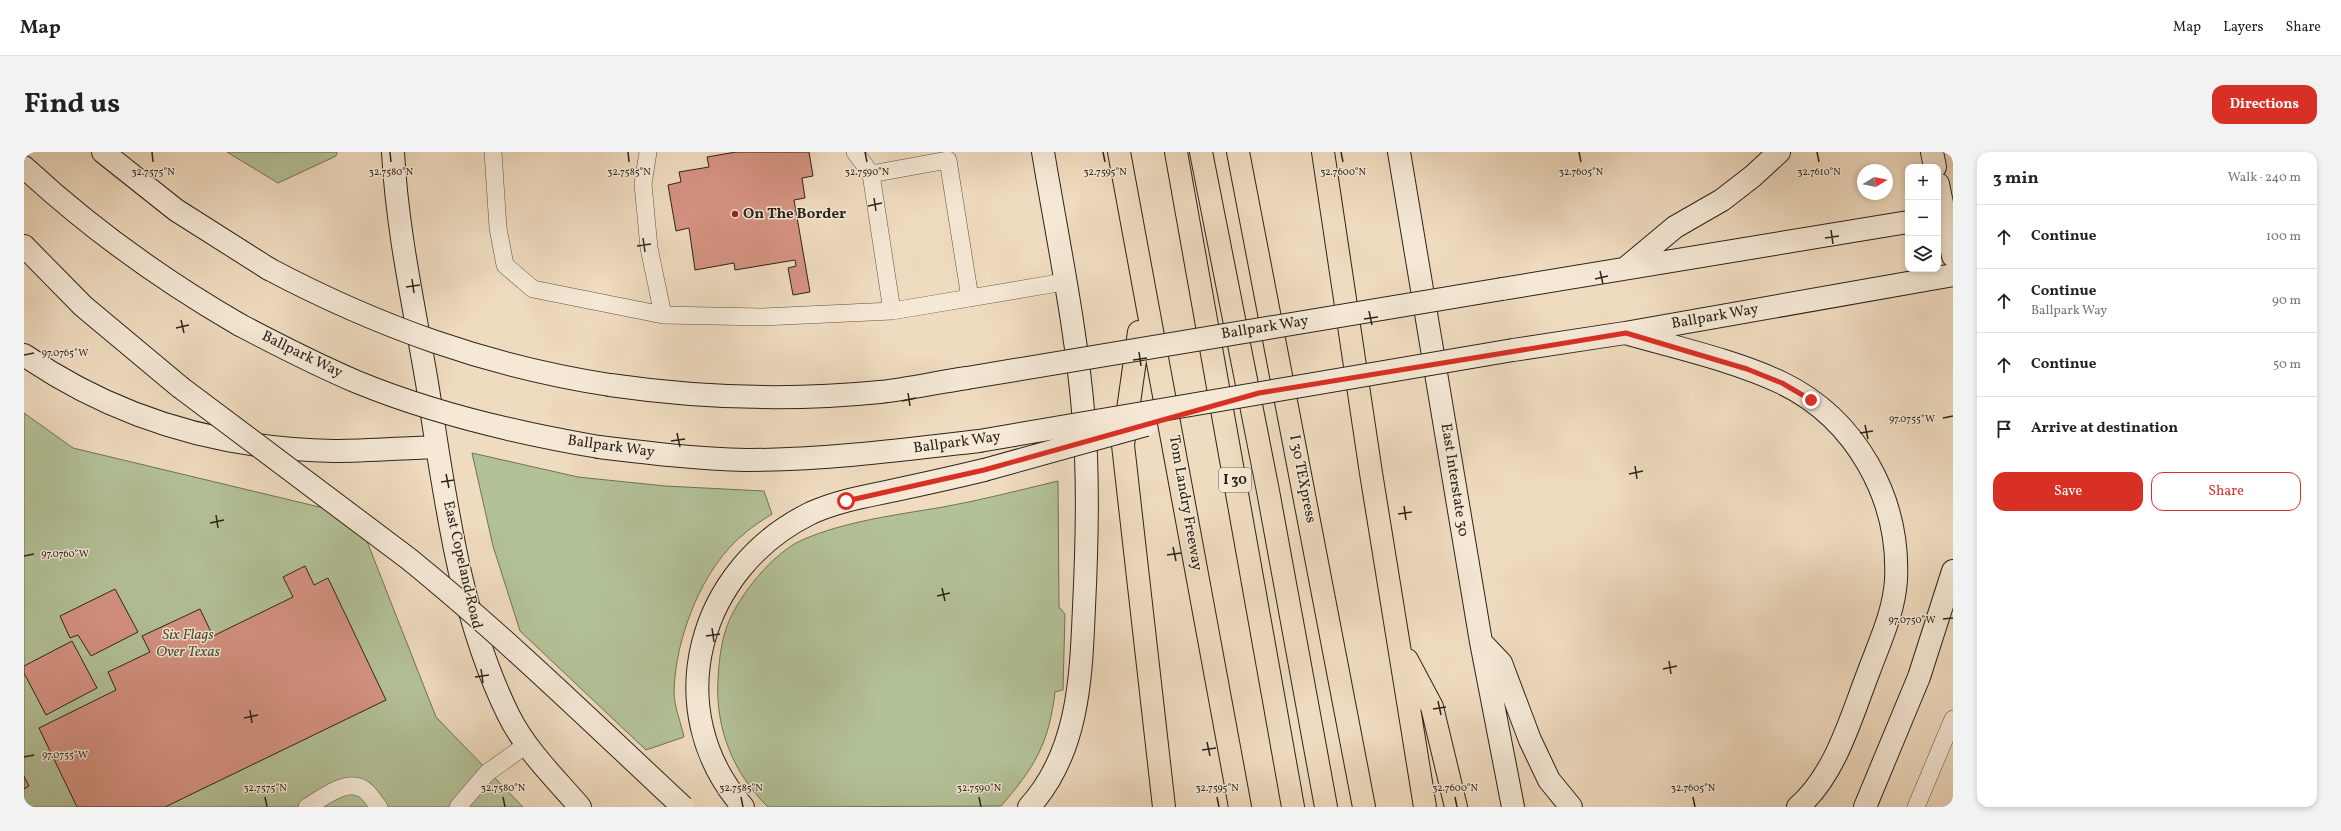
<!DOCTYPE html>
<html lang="en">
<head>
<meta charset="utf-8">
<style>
	body { margin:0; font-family:Vollkorn,serif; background:#f2f2f2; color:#222 }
	.controls { position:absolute; right:12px; top:12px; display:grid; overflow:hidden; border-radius:8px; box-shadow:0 2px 6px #0003 }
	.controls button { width:36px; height:36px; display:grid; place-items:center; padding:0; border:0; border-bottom:1px solid #e0e0e0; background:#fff; color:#222; font:20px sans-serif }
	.compass { position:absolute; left:1833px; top:12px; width:36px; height:36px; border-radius:50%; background:#fff; box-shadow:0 2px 6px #0003; rotate:80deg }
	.stop { position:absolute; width:12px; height:12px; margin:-9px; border:3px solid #d93025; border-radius:50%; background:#fff }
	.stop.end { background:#d93025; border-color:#fff; box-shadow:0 1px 4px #0008 }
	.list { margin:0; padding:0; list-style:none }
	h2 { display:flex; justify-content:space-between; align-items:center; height:52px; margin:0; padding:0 16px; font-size:17px }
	h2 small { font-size:13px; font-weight:400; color:#767676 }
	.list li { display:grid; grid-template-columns:26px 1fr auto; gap:12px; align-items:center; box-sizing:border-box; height:64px; padding:0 16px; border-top:1px solid #e0e0e0 }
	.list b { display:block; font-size:15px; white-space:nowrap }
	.list p { margin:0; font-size:13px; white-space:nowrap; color:#767676 }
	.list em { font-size:13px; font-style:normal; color:#767676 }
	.actions { display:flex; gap:8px; padding:12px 16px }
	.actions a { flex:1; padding:9px 0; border:1px solid #d93025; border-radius:12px; text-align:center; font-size:14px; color:#d93025 }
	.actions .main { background:#d93025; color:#fff }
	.icon { flex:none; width:22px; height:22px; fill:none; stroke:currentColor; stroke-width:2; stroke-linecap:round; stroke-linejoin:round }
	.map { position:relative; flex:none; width:1929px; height:655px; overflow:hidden; border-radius:12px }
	header { display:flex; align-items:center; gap:24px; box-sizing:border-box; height:56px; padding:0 20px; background:#fff; border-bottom:1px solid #e0e0e0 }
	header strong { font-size:19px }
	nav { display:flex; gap:22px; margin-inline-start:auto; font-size:14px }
	.intro { display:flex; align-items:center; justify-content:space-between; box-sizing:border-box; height:96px; padding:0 24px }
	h1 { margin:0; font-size:28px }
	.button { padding:10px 18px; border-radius:12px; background:#d93025; color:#fff; font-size:14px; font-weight:700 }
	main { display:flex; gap:24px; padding:0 24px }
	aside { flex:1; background:#fff; border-radius:12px; box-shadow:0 2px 6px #0003 }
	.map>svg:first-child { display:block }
	.green { fill:#b3c197; stroke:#707259 }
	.building { fill:#d59382; stroke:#2c241b }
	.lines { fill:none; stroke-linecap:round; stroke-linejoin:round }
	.lane-casing { stroke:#5d5244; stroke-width:18 }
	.secondary-casing { stroke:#2c241b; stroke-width:24 }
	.highway-casing { stroke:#2c241b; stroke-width:24 }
	.lane { stroke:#f5e8d5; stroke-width:17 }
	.secondary { stroke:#f5e8d5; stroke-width:22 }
	.highway { stroke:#efdbbf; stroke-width:22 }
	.secondary-bridge-casing { stroke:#2c241b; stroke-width:24; stroke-linecap:butt }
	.secondary-bridge { stroke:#f5e8d5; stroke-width:22 }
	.route { stroke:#d93025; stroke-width:5 }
	.ticks { fill:none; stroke:#2c241b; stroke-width:1.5 }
	.poi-dot { fill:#8f2418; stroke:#f5e8d5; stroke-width:1.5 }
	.labels { text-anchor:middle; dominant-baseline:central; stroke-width:3; stroke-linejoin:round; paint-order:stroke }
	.shield { fill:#f5e8d5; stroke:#685f53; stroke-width:1 }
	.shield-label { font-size:14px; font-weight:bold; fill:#2c241b }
	.poi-label { font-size:15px; font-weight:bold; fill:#2c241b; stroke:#f5e8d5; text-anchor:start }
	.street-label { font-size:15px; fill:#2c241b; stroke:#f5e8d5 }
	.park-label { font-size:15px; font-style:italic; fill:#4e4b3a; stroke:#f5e8d5 }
	.ticks-label { font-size:10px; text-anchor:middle; fill:#2c241b; stroke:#f5e8d5; stroke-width:3; stroke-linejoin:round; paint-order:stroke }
</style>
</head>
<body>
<header>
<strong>Map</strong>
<nav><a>Map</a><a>Layers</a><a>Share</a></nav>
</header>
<div class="intro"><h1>Find us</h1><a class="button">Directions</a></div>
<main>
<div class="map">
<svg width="1929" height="655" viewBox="0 0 1929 655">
	<rect width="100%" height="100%" fill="#efdbbf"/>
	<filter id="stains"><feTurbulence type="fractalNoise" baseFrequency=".005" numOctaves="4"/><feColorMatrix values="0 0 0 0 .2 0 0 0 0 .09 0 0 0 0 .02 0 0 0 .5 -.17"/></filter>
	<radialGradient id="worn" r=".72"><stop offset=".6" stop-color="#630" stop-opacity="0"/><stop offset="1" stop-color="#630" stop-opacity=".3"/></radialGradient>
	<path class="green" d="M203 0H313L312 4 254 31Z
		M0 261 49 296 333 364 412 565 499 655H0Z
		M448 301 554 325 641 334 740 339 748 362C739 368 729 374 721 381 678 415 651 487 650 540 650 554 657 571 660 585L622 598 496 479 469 394Z
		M1034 329 1035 455 1041 462 1039 538 1031 540C1025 592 1010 616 977 654L744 655C709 621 691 576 694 527 695 509 697 491 703 474 714 444 749 401 778 388 822 369 872 363 919 355 958 348 996 338 1034 329Z"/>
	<path class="building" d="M712 0H785L789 24 778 26 781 46 770 48 786 140 769 143 764 116 772 114 771 108 711 118 710 111 671 118 665 76 652 79 644 33 657 30 655 20 685 15 683 5Z
		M281 414 290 433 304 426 362 548 141 655H53L15 576 92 538 84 520 126 500 118 484 176 457 189 484 269 445 259 425Z
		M91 437 114 480 67 504 54 483 46 486 36 464Z
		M48 489 73 536 22 563 0 521V514Z
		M0 624 5 634 0 637Z"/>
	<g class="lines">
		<defs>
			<path id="lane" d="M469 0 474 76 481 113 509 137 639 163
				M624 0 619 32 625 96 639 163 738 165 868 159
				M831 0 847 22 868 159 1040 130
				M847 22 924 8 946 146
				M283 655C299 646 325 623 343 640 347 644 351 650 355 655
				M434 655 463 621 502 593
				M1892 655 1929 567"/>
			<path id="secondary" d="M79 0 152 58 245 117
				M369 0C373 78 390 154 403 231 421 342 434 460 484 562 501 597 530 625 556 655
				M1375 0 1457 490 1489 655
				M1908 0 1911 15
				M0 15C66 76 138 128 216 173
				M1914 32 1929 104
				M0 94 59 154 156 235
				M1603 115 1651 75 1698 48 1729 24 1755 0
				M1478 137 1884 70
				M1601 181C1653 196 1709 208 1758 231 1832 267 1876 346 1872 428 1870 460 1856 489 1845 519 1827 565 1812 622 1774 655
				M1489 198 1601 181 1929 123
				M0 203C93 267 197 297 310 299 345 299 379 296 413 295
				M586 233C676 246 766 249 856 240 885 237 914 230 943 226
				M575 295C624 301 673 307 723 308 801 308 878 298 955 289
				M1457 490 1477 511 1506 588 1525 628 1547 655
				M719 655C634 557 674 416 787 361 811 350 837 345 862 340 895 333 927 326 960 318
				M1005 655C1055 600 1057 525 1060 455 1063 394 1065 331 1060 270 1053 179 1034 90 1019 0
				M1841 655 1895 525 1929 419"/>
			<path id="highway" d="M1095 0 1216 655
				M1152 0 1269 655
				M1177 0 1244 339 1302 655
				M1214 0 1340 655
				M1299 0 1347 321 1401 655
				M1115 180 1099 293 1140 655
				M1383 508 1408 555 1432 655"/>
		</defs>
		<use href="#lane" class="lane-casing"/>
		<use href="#secondary" class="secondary-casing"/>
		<use href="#highway" class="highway-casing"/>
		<use href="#lane" class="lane"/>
		<use href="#secondary" class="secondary"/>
		<use href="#highway" class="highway"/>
		<defs>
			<path id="secondary-bridge" d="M245 117C355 175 463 214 586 233
				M216 173C254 193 293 213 333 230 411 262 492 281 575 295
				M943 226 1478 137
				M156 235 385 407C481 485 569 571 659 655
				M955 289 1489 198
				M960 318 1122 273"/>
		</defs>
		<use href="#secondary-bridge" class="secondary-bridge-casing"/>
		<use href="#secondary-bridge" class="secondary-bridge"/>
	</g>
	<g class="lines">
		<path class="route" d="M822 349 960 318 1235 241 1602 181 1723 217 1758 231 1787 248"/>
	</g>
	<path class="ticks" d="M128 0 129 10M366 0 367 10M604 0 605 10M841 0 843 10M1079 0 1081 10M1317 0 1319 10M1555 0 1557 10M1793 0 1795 10M850 46 852 59M844 54 858 51M1807 78 1809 92M619 86 621 100M1801 86 1815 84M613 94 627 92M1576 119 1579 132M388 127 390 141M1571 127 1584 124M382 135 396 133M1345 159 1348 173M1340 167 1354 165M157 168 160 181M152 176 165 173M1115 200 1117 214M0 203 10 201M1109 208 1123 206M884 241 886 254M878 249 892 246M1919 266 1929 264M1841 273 1844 287M653 281 656 295M1836 281 1849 279M647 289 661 287M1611 314 1613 327M422 322 425 336M1605 322 1619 319M417 330 430 328M1380 354 1382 368M1374 362 1388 360M192 363 194 376M186 371 200 368M1149 395 1152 409M1143 403 1157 401M0 404 10 402M918 436 921 449M913 444 926 441M1919 467 1929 466M688 476 690 490M682 484 696 482M1645 509 1647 522M457 517 459 531M1639 517 1653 514M451 525 465 523M1414 549 1417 563M1409 557 1422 555M226 558 228 571M220 566 234 563M1183 590 1186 604M1178 598 1192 596M0 605 10 603M241 645 243 655M479 645 481 655M717 645 719 655M955 645 957 655M1193 645 1195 655M1431 645 1433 655M1669 645 1671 655"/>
	<circle class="poi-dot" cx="711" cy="62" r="4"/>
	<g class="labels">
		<rect class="shield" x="1195" y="316" width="32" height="24" rx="3"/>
		<g class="shield-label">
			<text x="1211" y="328">I 30</text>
		</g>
		<g class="poi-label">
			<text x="719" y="62">On The Border</text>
		</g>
		<g class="street-label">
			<text transform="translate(1691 165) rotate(-10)">Ballpark Way</text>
			<text transform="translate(1241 176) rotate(-9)">Ballpark Way</text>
			<text transform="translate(278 203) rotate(26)">Ballpark Way</text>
			<text transform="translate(933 291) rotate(-8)">Ballpark Way</text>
			<text transform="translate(587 295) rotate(8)">Ballpark Way</text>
			<text transform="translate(1278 327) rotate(79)">I 30 TEXpress</text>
			<text transform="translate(1430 328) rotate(81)">East Interstate 30</text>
			<text transform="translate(1161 351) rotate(80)">Tom Landry Freeway</text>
			<text transform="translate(438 413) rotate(77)">East Copeland Road</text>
		</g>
		<g class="park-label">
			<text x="164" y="483">Six Flags<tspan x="164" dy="17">Over Texas</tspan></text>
		</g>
	</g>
	<g class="ticks-label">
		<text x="129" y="23">32.7575°N</text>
		<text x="367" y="23">32.7580°N</text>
		<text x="605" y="23">32.7585°N</text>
		<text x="843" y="23">32.7590°N</text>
		<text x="1081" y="23">32.7595°N</text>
		<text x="1319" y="23">32.7600°N</text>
		<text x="1557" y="23">32.7605°N</text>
		<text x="1795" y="23">32.7610°N</text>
		<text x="41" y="204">97.0765°W</text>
		<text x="1888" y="270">97.0755°W</text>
		<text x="41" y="405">97.0760°W</text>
		<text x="1888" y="471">97.0750°W</text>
		<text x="41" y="606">97.0755°W</text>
		<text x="241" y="639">32.7575°N</text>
		<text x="479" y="639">32.7580°N</text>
		<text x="717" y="639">32.7585°N</text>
		<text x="955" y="639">32.7590°N</text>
		<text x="1193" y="639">32.7595°N</text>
		<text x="1431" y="639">32.7600°N</text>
		<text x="1669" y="639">32.7605°N</text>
	</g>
	<rect width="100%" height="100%" filter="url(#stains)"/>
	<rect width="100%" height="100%" fill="url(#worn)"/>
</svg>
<div class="controls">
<button>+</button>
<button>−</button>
<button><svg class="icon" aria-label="layers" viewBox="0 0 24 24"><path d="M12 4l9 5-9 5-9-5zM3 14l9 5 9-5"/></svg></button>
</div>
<svg class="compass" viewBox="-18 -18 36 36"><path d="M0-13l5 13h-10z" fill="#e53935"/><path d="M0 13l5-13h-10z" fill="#767676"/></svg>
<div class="stop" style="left:822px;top:349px"></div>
<div class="stop end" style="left:1787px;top:248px"></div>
</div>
<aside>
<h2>3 min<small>Walk · 240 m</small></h2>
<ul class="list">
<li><svg class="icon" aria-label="ahead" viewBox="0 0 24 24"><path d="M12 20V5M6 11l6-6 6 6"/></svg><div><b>Continue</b></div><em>100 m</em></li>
<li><svg class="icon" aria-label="ahead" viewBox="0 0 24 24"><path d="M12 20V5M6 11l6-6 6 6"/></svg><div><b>Continue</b><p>Ballpark Way</p></div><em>90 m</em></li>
<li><svg class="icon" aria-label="ahead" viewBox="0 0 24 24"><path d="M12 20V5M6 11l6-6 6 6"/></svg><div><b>Continue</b></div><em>50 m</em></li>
<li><svg class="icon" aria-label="arrive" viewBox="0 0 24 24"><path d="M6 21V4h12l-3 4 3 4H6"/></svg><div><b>Arrive at destination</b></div></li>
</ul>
<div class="actions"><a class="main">Save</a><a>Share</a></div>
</aside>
</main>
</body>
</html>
